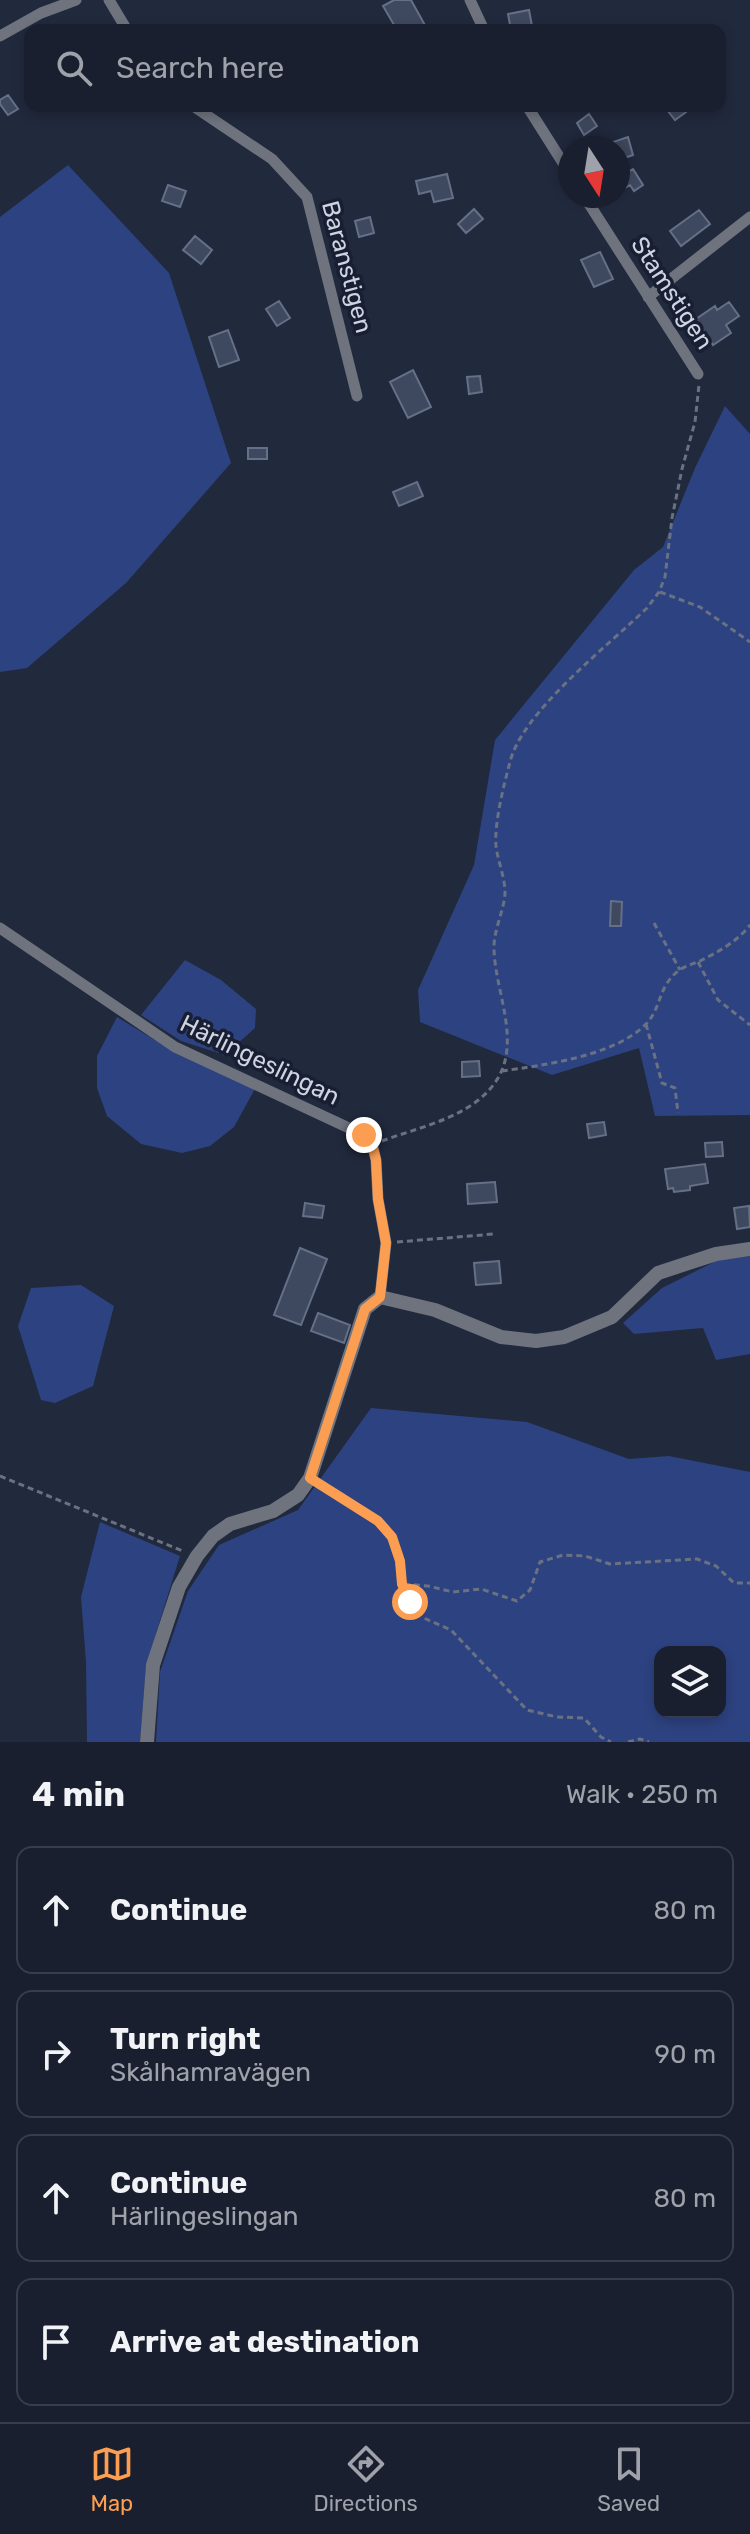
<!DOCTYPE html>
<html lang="en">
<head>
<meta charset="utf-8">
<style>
	body { margin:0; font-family:Rubik,sans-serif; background:#222736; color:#f1f3f6 }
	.controls { position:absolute; right:24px; bottom:24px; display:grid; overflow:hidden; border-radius:16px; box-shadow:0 4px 12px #0003 }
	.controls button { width:72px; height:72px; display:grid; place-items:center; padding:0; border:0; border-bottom:2px solid #373d4a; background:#191f2e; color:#f1f3f6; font:40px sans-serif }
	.compass { position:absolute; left:558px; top:136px; width:72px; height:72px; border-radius:50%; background:#191f2e; box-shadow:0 4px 12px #0003; rotate:168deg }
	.stop { position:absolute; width:24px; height:24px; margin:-18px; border:6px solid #fc9e52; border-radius:50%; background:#fff }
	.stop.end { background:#fc9e52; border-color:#fff; box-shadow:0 2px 8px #0008 }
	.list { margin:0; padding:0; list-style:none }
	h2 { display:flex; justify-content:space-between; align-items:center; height:104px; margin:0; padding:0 32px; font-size:34px }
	h2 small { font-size:26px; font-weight:400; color:#9fa2aa }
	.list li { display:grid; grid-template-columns:52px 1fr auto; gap:24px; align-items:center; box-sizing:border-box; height:128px; margin:0 16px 16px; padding:0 16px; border:2px solid #373d4a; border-radius:16px }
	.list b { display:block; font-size:30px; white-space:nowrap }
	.list p { margin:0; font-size:26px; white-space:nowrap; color:#9fa2aa }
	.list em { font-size:26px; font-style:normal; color:#9fa2aa }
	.icon { flex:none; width:44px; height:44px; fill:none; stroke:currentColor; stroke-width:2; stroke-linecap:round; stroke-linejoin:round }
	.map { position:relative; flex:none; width:750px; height:1742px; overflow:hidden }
	.search { position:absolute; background:#191f2e; box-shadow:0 4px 12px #0003; left:24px; right:24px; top:24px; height:88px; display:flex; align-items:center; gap:20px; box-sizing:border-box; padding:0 28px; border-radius:16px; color:#9fa2aa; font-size:30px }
	.sheet { height:680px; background:#191f2e }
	nav { display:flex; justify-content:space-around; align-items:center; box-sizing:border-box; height:112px; border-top:2px solid #373d4a; background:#191f2e; font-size:22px; color:#9fa2aa }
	nav a { display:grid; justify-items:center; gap:4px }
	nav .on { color:#fc9e52 }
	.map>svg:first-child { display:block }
	.green { fill:#2d4280; fill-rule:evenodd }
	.building { fill:#3e485e; stroke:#656f87; stroke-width:2 }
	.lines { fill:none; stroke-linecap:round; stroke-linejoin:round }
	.path { stroke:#6a7182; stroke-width:3; stroke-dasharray:6 4; stroke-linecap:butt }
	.minor { stroke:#6e737e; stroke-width:11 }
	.tertiary { stroke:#6e737e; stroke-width:14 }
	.route { stroke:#fc9e52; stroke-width:10 }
	.labels { text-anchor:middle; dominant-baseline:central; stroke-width:7; stroke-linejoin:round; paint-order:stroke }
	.street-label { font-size:24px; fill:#cfd4e2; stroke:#181f33 }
</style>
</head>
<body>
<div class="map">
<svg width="750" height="1742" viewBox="0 0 750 1742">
	<rect width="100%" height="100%" fill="#21293d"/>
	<path class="green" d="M68 165 169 273 231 463 126 583 27 668 0 672V217Z
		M725 406 750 434V1115L655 1116 639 1048 552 1075 420 1022 418 990 474 865 495 740 634 570 663 547 695 468Z
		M185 960 221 980 256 1009 255 1028 225 1055 181 1041 141 1015Z
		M117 1017 173 1051 256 1087 234 1127 210 1146 182 1153 141 1144 107 1116 97 1088V1056Z
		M750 1256V1354L716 1360 703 1328 634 1334 623 1323 662 1288 718 1260Z
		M81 1285 114 1306 93 1386 55 1403 41 1400 18 1326 31 1288Z
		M371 1408 527 1422 629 1459 669 1456 750 1472V1742H156L160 1672 188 1591 219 1545 298 1510ZM660 1652H720V1712H660Z
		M100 1522 180 1556 146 1666 140 1742H87L86 1662 81 1597Z"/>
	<path class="building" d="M394 0H411L426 27 420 30H397L383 6Z
		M529 10 532 26 511 30 508 14Z
		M8 95 18 109 8 115 0 104V100Z
		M664 106H681L686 112 675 120Z
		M589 114 597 126 584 135 577 123Z
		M628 137 633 155 618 160V148H612L610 143Z
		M633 169 643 185 634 191 630 185 623 189 618 178Z
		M447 174 453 198 434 202 431 191 419 194 416 181Z
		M168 185 186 191 180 207 162 201Z
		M474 209 483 219 466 233 458 224Z
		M699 210 710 224 681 246 670 231Z
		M370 217 374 233 359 237 355 221Z
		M195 236 212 250 201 264 183 250Z
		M600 252 613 279 594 287 581 260Z
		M279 301 290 318 277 326 266 309Z
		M729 302 739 316 726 325 731 333 713 345 696 319 715 306 717 310Z
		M228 330 239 360 219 367 209 337Z
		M413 370 431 407 408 418 390 382Z
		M480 376 482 392 469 394 467 377Z
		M248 448H267V459H248Z
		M417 482 423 496 399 506 393 492Z
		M611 901 622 902 621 926H610Z
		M479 1061 480 1076 462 1077V1062Z
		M604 1122 606 1135 589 1138 587 1124Z
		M722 1142 723 1156 706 1157 705 1143Z
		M705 1164 708 1183 690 1186V1190L674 1192 673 1188 668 1189 665 1169Z
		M495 1182 497 1202 468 1204 467 1184Z
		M305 1203 324 1206 322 1218 303 1216Z
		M749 1206 750 1227 737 1229 734 1208Z
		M300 1248 327 1259 301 1325 274 1315Z
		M499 1261 501 1283 476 1285 474 1263Z
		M318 1313 350 1325 344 1343 311 1331Z"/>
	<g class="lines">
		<path class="path" d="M660 592 700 607 750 642
			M654 923 680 970
			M698 962 718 1000 750 1025
			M646 1024 662 1083 675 1088 678 1113
			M502 1071C544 1065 616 1056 647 1023 662 1006 658 987 678 971 685 966 693 964 700 961 718 952 738 941 750 925
			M382 1141C419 1127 469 1118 494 1084 524 1044 494 991 494 947 494 929 504 911 505 893 505 877 498 862 496 846 494 824 504 784 510 762 522 712 609 645 647 608L659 592 665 577 672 518 682 469 695 422 699 385
			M397 1242 494 1234
			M0 1476 185 1552
			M320 1484 378 1521 392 1537 400 1561 402 1584 410 1602 426 1619 451 1630 527 1710 557 1717 584 1718 601 1737 611 1742
			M404 1584 428 1586 453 1592 481 1589 517 1601 530 1590 540 1562 563 1555 585 1556 610 1564 697 1559 716 1566 734 1583H750
			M628 1742 640 1739 649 1742"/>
		<path class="minor" d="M109 0 127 30
			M470 0 484 30
			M0 36 41 13 76 0
			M193 106 272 159 307 197 357 396
			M527 106 570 174
			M584 196 698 374
			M648 297 750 217
			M0 928 175 1047 364 1135 372 1144 376 1160 378 1199 386 1243 380 1297"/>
		<path class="tertiary" d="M147 1742 153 1665 179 1587 197 1556 213 1536 230 1524 273 1511 298 1495 310 1478 365 1309 380 1297 435 1310 501 1337 536 1341 564 1337 612 1317 658 1273 716 1254 750 1249"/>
	</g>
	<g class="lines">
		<path class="route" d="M364 1135 372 1144 376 1160 378 1199 386 1243 380 1297 365 1309 310 1478 378 1521 392 1537 400 1561 402 1584 410 1602"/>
	</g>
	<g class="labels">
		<g class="street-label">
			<text transform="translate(347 267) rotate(75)">Baranstigen</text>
			<text transform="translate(672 293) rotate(57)">Stamstigen</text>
			<text transform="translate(260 1060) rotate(26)">Härlingeslingan</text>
		</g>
	</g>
</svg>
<div class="controls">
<button><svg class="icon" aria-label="layers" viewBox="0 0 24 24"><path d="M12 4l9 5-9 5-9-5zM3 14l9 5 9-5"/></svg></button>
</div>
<svg class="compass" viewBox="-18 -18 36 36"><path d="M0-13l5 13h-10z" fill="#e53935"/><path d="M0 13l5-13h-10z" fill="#9fa2aa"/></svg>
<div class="stop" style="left:410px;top:1602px"></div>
<div class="stop end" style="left:364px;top:1135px"></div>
<div class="search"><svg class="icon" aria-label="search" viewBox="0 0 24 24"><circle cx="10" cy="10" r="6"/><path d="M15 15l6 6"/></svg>Search here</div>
</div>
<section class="sheet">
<h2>4 min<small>Walk · 250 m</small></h2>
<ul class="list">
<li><svg class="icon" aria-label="ahead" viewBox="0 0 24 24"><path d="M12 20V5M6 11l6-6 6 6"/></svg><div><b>Continue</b></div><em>80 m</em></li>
<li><svg class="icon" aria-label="right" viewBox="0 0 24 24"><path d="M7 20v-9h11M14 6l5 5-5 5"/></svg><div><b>Turn right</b><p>Skålhamravägen</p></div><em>90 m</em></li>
<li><svg class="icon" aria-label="ahead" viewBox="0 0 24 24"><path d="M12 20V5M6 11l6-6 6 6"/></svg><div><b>Continue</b><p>Härlingeslingan</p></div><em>80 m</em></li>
<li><svg class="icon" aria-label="arrive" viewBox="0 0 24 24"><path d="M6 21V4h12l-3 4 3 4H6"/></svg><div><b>Arrive at destination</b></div></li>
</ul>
</section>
<nav>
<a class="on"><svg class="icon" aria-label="map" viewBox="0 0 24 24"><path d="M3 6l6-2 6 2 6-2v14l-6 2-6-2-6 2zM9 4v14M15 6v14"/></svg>Map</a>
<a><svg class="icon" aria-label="directions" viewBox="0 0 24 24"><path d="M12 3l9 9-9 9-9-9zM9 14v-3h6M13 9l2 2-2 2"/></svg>Directions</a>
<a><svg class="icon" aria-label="saved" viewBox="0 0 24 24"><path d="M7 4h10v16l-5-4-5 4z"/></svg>Saved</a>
</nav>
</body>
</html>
